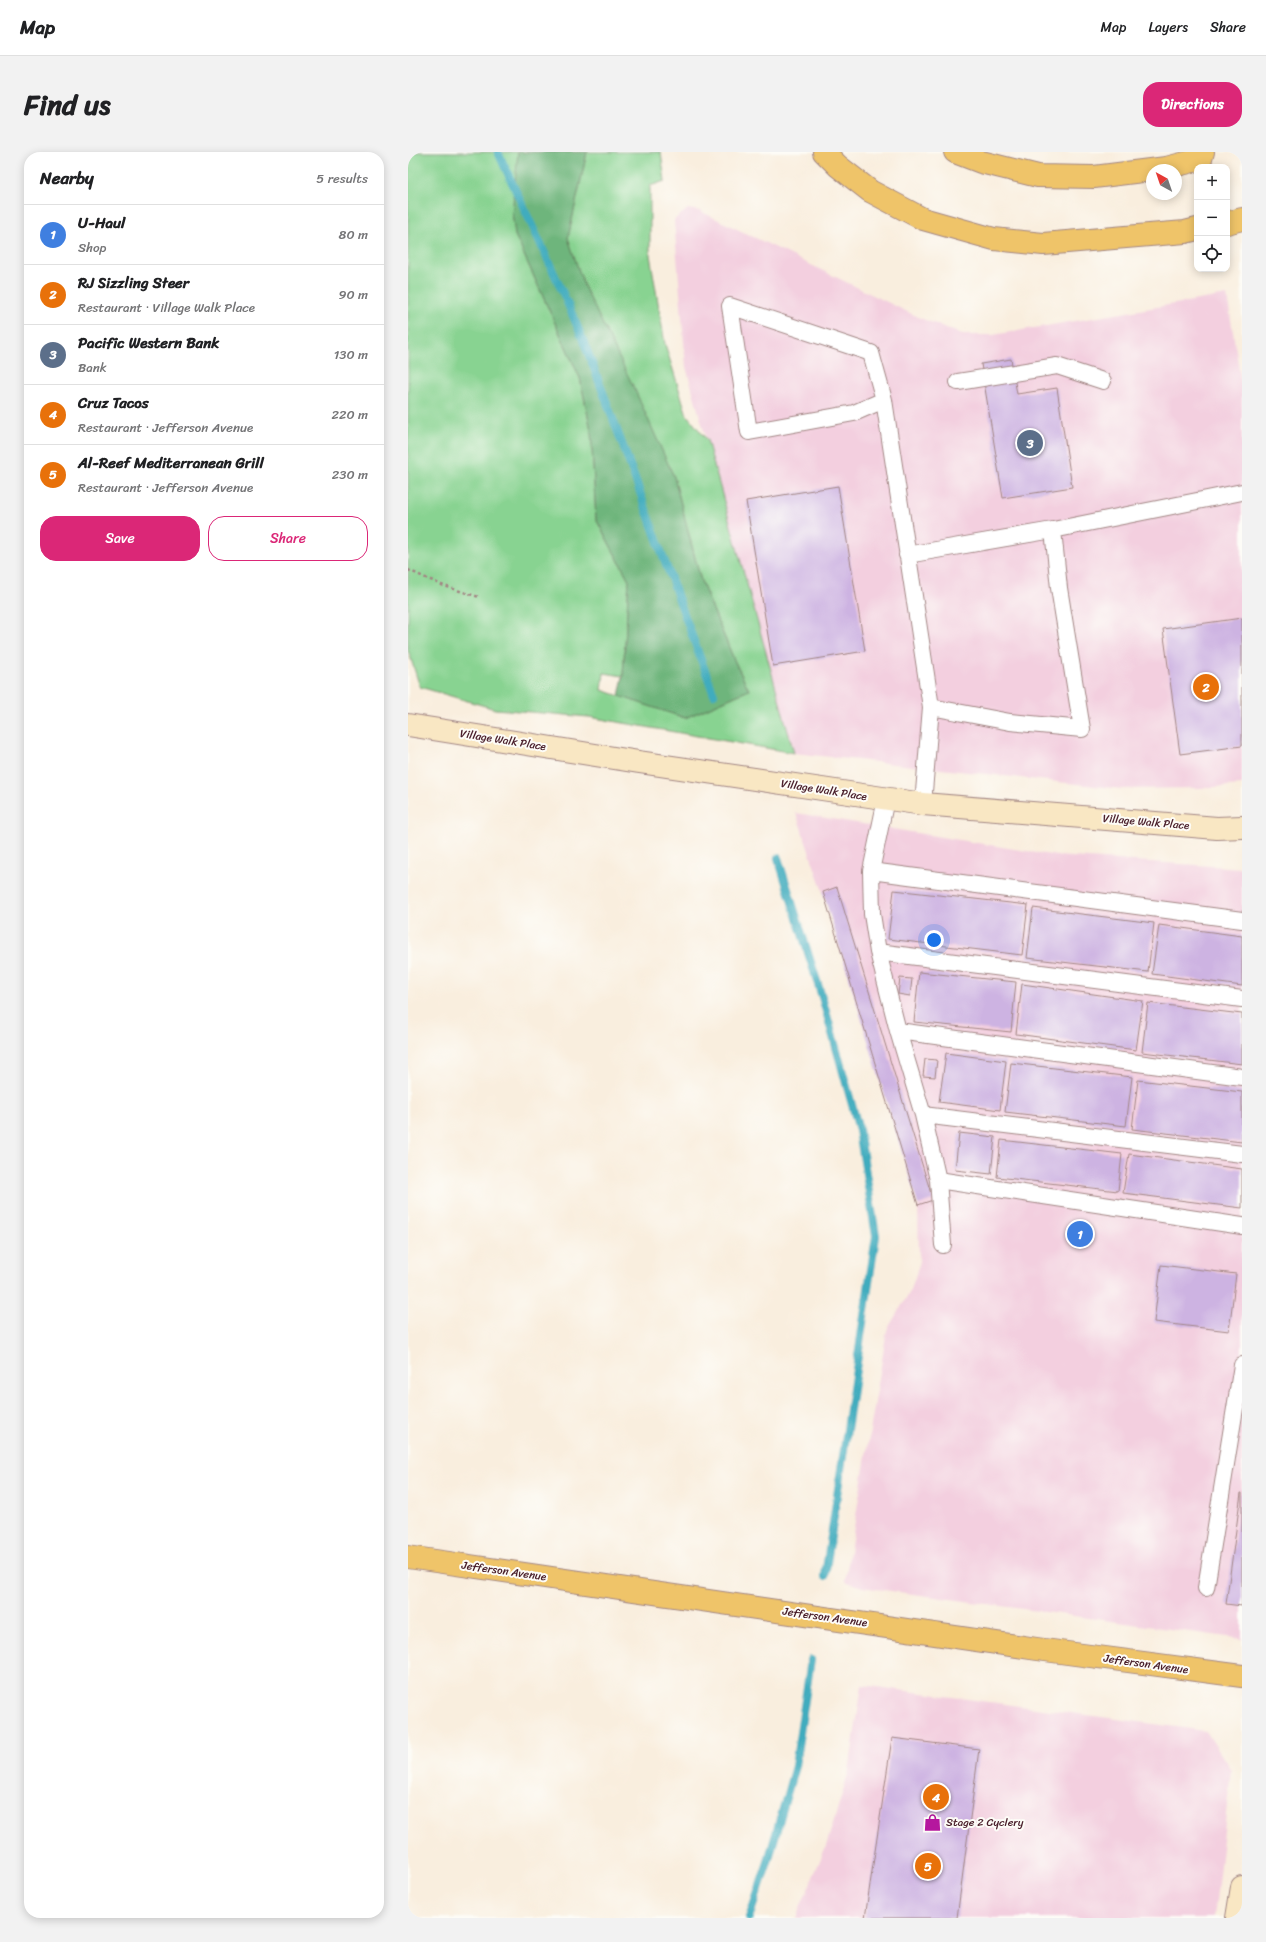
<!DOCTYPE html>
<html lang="en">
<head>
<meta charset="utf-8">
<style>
	body { margin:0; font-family:Sriracha,sans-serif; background:#f2f2f2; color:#202124 }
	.controls { position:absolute; right:12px; top:12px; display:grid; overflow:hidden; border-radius:8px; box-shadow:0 2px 10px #0003 }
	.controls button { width:36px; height:36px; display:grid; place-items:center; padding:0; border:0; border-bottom:1px solid #e0e0e0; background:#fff; color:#202124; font:20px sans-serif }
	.compass { position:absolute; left:738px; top:12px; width:36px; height:36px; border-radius:50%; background:#fff; box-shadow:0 2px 10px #0003; rotate:320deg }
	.you { position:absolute; left:526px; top:788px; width:14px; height:14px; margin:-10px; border:3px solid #fff; border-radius:50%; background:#1a73e8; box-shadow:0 0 0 6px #1a73e833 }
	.badge { display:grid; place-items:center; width:26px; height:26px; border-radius:50%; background:#db2777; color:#fff; font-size:13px; font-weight:700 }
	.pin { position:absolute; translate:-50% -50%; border:2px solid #fff; box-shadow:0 1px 4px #0006 }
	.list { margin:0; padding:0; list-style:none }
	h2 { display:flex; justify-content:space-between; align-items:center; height:52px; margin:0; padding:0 16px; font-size:17px }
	h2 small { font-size:13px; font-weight:400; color:#757577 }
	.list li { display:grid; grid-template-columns:26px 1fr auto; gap:12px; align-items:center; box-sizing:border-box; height:60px; padding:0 16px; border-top:1px solid #e0e0e0 }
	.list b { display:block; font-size:15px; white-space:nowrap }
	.list p { margin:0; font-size:13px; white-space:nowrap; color:#757577 }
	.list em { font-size:13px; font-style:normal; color:#757577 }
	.actions { display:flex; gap:8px; padding:12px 16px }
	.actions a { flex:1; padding:9px 0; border:1px solid #db2777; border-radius:16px; text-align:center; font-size:14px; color:#db2777 }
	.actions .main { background:#db2777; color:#fff }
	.icon { flex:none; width:22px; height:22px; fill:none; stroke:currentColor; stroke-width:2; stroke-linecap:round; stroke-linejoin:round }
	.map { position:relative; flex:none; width:834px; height:1766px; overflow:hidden; border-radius:16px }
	header { display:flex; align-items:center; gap:24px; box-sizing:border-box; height:56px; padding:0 20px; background:#fff; border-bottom:1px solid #e0e0e0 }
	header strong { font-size:19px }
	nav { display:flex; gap:22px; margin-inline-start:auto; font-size:14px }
	.intro { display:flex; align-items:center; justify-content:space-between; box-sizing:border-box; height:96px; padding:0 24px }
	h1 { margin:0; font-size:28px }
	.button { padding:10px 18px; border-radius:16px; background:#db2777; color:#fff; font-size:14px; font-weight:700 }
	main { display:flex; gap:24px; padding:0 24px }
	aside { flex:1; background:#fff; border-radius:16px; box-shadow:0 2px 10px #0003 }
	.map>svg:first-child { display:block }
	.built { fill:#f3cfdf }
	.green { fill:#88d391; stroke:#69795e }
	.forest { fill:#6eb57b; stroke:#5c6a53 }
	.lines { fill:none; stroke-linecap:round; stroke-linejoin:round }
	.stream { stroke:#40acbe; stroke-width:8 }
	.building { fill:#cdb3e2 }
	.lane-casing { stroke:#a28684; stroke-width:18 }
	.secondary-casing { stroke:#a28684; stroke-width:24 }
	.primary-casing { stroke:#a28684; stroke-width:24 }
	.highway-casing { stroke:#a28684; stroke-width:24 }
	.path { stroke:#a28684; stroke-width:2.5; stroke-dasharray:3 3; stroke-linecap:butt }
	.lane { stroke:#fff; stroke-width:16 }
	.secondary { stroke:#f9e7c3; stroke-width:22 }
	.primary { stroke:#efc469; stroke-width:22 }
	.highway { stroke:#efc469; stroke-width:22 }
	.labels { text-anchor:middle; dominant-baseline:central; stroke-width:4; stroke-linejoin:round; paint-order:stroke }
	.street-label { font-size:11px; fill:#4a1f2b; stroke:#fdfcf7 }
	.poi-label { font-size:11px; fill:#4a1f2b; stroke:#fdfcf7; text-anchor:start }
</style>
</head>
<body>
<header>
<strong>Map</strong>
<nav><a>Map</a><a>Layers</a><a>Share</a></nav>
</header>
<div class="intro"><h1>Find us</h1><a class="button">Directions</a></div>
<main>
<aside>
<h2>Nearby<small>5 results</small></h2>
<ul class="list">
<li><span class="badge" style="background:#3f7fe0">1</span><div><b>U-Haul</b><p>Shop</p></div><em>80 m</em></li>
<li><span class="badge" style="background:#e8710a">2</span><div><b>RJ Sizzling Steer</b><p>Restaurant · Village Walk Place</p></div><em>90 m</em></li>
<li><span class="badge" style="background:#5c6f8a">3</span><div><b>Pacific Western Bank</b><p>Bank</p></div><em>130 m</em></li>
<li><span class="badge" style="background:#e8710a">4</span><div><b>Cruz Tacos</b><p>Restaurant · Jefferson Avenue</p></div><em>220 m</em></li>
<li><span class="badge" style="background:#e8710a">5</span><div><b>Al-Reef Mediterranean Grill</b><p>Restaurant · Jefferson Avenue</p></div><em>230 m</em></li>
</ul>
<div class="actions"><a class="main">Save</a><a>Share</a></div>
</aside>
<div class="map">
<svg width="834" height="1766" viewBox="0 0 834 1766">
	<rect width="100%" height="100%" fill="#fdfcf7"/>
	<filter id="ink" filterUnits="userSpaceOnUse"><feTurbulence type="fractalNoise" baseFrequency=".025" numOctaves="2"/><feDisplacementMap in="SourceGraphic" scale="8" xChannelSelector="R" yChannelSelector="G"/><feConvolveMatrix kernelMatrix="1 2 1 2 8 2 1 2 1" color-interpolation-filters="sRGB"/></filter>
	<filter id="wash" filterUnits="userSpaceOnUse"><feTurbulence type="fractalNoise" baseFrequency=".012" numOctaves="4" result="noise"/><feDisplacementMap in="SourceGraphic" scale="16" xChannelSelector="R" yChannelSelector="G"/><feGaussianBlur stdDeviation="0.9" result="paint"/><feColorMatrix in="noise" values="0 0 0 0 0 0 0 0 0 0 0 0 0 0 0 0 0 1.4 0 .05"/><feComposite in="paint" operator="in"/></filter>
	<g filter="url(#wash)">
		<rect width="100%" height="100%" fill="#f9eede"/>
		<path class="built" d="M280 57 292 59 512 166 557 183H585L819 143 834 236V633L792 636 714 637 386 601 278 215 266 68Z
			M388 661 649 704 834 716V1487L454 1435 437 1429 479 1178 503 1138 511 1112 510 1053 415 740Z
			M454 1533 798 1579 823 1618 806 1766H388L418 1694 441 1619Z"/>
		<path class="green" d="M0 0H110L107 83 172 226 183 278 188 367 221 428 215 524 196 521 194 538 277 566 341 538 327 510 293 429 266 325 176 134 160 86 179 0H253L257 29 242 34V103L257 192 279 263 299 288 386 601 181 565 87 557 12 535 0 498Z"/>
		<path class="forest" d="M110 0H179L160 86 176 134 227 238 266 325 293 429 327 510 341 538 277 566 211 544 215 524 221 428 188 367 183 278 172 226 107 83 104 61Z"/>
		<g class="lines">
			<path class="stream" d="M90 0C118 62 149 124 175 188 221 305 261 425 306 542
				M370 706 414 845 451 978 468 1084 417 1424
				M341 1766 360 1710 387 1614 403 1508"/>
		</g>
		<g id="blocks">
			<path class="building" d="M603 207 609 242 649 236 664 335 595 346 573 212Z
				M430 334 457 499 365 514 338 349Z
				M834 466V594L772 602 755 477Z
				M429 735 525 1048 510 1053 415 740Z
				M486 738 620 753 614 803 480 787Z
				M625 756 746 771 740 820 619 806Z
				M751 773 834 784V834L744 822Z
				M511 820 608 830 603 880 506 870Z
				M492 826 504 827 502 844 490 842Z
				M614 832 735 849 728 898 608 882Z
				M740 851 834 862V912L734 900Z
				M538 901 598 909 592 958 531 950Z
				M517 907 529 908 527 925 515 924Z
				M603 911 724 925 718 974 597 960Z
				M730 928 834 940V990L724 977Z
				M551 981 587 985 583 1022 547 1018Z
				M593 988 714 1002 710 1039 589 1025Z
				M721 1002 834 1017V1056L715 1041Z
				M753 1113 828 1122 821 1179 746 1170Z
				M833 1341H834V1454L818 1452Z
				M484 1586 571 1597 549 1766H457Z"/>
		</g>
	</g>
	<g filter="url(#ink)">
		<use href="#blocks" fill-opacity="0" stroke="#a28684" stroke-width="1"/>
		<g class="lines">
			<defs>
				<path id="lane" d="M550 230 649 214 695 229
					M476 248 463 201 322 154 341 280 446 261 476 248 523 555
					M499 403 645 378
					M478 647 463 719 464 762 470 800 490 879 515 963 530 1028 535 1093
					M515 652 523 555 602 570 674 577 651 436 645 378 834 340
					M463 719 834 768
					M470 800 834 847
					M490 879 834 925
					M515 963 834 1002
					M530 1028 834 1074
					M798 1436 834 1213"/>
				<path id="secondary" d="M0 573 231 610 515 652 809 676 834 675
					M829 1766 834 1735"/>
				<path id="primary" d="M0 1405 629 1497 834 1524"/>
				<path id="highway" d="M416 0 430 14 462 39 515 67 586 87 635 92 777 80 789 77
					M547 0 573 10 630 24 686 25 758 16 793 7 795 0
					M819 71 834 67"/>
			</defs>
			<use href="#lane" class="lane-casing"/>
			<use href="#secondary" class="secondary-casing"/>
			<use href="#primary" class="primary-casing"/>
			<use href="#highway" class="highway-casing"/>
			<path class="path" d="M0 418 36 434 71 445"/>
			<use href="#lane" class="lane"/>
			<use href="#secondary" class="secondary"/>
			<use href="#primary" class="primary"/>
			<use href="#highway" class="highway"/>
		</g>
	</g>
	<defs>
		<symbol id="shop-bare" viewBox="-9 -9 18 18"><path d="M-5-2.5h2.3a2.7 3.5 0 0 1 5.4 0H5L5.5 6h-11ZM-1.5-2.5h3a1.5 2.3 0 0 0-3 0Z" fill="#b5179e" stroke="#fdfcf7" stroke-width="2.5" paint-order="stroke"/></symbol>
	</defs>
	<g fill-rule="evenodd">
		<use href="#shop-bare" x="512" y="1658" width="25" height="25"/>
	</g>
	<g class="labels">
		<g class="street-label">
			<text transform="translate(95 588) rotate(9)">Village Walk Place</text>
			<text transform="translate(416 638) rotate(9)">Village Walk Place</text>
			<text transform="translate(738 670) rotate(5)">Village Walk Place</text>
			<text transform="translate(96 1419) rotate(8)">Jefferson Avenue</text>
			<text transform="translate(417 1465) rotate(8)">Jefferson Avenue</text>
			<text transform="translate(738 1512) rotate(8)">Jefferson Avenue</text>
		</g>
		<g class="poi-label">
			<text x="538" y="1670">Stage 2 Cyclery</text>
		</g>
	</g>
</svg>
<div class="controls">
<button>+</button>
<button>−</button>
<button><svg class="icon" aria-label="locate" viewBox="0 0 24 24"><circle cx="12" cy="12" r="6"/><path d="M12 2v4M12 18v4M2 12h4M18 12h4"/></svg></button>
</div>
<svg class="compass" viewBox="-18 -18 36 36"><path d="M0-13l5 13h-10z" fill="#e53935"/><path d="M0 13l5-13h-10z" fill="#757577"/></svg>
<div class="you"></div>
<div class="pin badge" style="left:672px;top:1082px;background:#3f7fe0">1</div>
<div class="pin badge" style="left:798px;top:535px;background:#e8710a">2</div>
<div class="pin badge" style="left:622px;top:291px;background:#5c6f8a">3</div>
<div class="pin badge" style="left:528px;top:1645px;background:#e8710a">4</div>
<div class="pin badge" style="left:520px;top:1714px;background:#e8710a">5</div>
</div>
</main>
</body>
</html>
